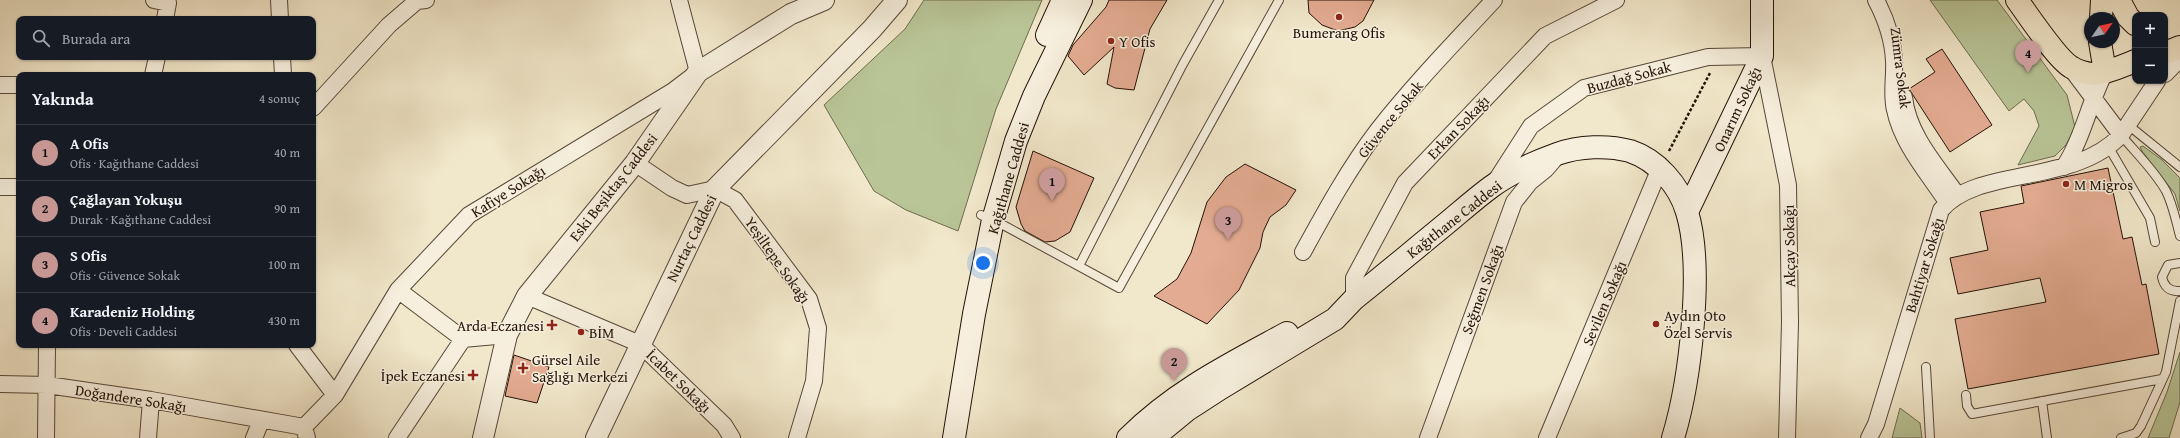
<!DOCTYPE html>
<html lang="tr">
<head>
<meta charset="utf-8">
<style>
	body { margin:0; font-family:"Gentium Book Plus",serif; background:#242831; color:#f1f3f6 }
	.controls { position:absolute; right:12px; top:12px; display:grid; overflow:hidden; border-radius:8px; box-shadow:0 1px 3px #0004 }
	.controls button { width:36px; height:36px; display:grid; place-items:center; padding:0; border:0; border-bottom:1px solid #363941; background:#171b24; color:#f1f3f6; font:20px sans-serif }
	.compass { position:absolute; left:2084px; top:12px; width:36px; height:36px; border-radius:50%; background:#171b24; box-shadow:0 1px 3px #0004; rotate:56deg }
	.you { position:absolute; left:983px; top:263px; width:14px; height:14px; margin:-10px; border:3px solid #fff; border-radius:50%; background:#1a73e8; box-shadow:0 0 0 6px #1a73e833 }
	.badge { display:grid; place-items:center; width:26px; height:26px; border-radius:50%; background:#c59692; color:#111; font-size:13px; font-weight:700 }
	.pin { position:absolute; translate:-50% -33px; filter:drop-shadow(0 1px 2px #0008) }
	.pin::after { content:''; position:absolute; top:21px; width:14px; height:12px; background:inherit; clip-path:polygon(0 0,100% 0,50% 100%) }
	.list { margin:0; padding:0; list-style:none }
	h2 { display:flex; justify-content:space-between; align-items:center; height:52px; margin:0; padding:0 16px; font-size:17px }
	h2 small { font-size:13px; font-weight:400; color:#9ea1a6 }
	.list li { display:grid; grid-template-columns:26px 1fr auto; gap:12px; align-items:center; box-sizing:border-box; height:56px; padding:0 16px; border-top:1px solid #363941 }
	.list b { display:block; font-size:15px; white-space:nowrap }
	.list p { margin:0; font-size:13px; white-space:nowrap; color:#9ea1a6 }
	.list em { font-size:13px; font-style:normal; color:#9ea1a6 }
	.icon { flex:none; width:22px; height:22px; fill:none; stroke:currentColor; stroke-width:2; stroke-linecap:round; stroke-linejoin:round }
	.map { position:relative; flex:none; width:2180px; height:438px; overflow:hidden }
	.search { position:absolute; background:#171b24; box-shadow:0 1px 3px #0004; left:16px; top:16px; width:300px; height:44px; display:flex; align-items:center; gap:10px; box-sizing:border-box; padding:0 14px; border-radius:8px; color:#9ea1a6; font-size:15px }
	.panel { position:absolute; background:#171b24; box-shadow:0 1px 3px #0004; left:16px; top:72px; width:300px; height:276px; border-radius:8px }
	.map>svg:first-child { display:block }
	.green { fill:#b9c597; stroke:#6e6c4f }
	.building { fill:#e3ab91; stroke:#241207 }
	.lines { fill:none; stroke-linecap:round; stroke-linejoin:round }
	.service-casing { stroke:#574738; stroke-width:10 }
	.minor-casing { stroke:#574738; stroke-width:18 }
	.tertiary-casing { stroke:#574738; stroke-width:22 }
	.secondary-casing { stroke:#241207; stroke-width:24 }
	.primary-casing { stroke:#241207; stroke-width:24 }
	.path { stroke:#241207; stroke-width:2.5; stroke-dasharray:3 2; stroke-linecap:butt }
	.service { stroke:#f6efdd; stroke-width:8 }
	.minor { stroke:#f6efdd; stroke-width:16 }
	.tertiary { stroke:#f6efdd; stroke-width:20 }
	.secondary { stroke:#f6efdd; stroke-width:22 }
	.primary { stroke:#f1e7ca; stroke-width:22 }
	.poi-dot { fill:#8f2418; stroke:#f6efdd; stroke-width:1.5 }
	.labels { text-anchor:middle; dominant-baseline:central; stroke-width:3; stroke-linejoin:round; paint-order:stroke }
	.poi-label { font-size:15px; fill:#241207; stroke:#f6efdd; text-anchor:start }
	.street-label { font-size:15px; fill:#241207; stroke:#f6efdd }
</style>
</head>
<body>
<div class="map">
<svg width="2180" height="438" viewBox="0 0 2180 438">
	<rect width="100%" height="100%" fill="#f1e7ca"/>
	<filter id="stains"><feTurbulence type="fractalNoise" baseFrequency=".005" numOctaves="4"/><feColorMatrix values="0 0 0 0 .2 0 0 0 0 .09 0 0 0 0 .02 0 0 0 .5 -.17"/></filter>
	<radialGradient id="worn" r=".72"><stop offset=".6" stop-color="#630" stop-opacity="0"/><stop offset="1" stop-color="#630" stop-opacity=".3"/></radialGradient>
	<path class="green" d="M924 0H1042L996 109 958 231 906 210 874 191 824 105 905 29Z
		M1930 0H1997L2067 95 2075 127 2066 145 2055 156 2018 165 2039 126 2034 111 2024 99 2009 111Z
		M2143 146 2162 160 2180 178V211L2175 194 2142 151 2140 147Z
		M2180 352V402L2169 438H2148L2167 392Z
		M1900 408 1920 423 1922 438H1892Z"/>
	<path class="building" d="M1109 0H1167L1150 29 1134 90 1115 88 1107 84 1114 47 1084 75 1068 56 1073 45 1106 7Z
		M1308 0H1374L1363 21 1355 27 1338 31 1322 25 1309 13Z
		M1942 49 1992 125 1950 152 1909 89 1935 72 1926 59Z
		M1033 151 1094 178 1070 232 1055 241 1045 242 1025 231 1021 224 1016 207Z
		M1245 164 1296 190 1286 205 1270 217 1263 232 1260 248 1239 290 1207 324 1154 296 1177 279 1191 253 1207 202 1226 177Z
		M2108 168 2123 239 2132 237 2142 285 2146 284 2159 354 1968 389 1955 319 2046 302 2040 278 1958 294 1950 258 1988 250 1980 212 2024 203 2021 186Z
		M514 355 549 367 537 403 505 396Z"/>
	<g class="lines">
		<defs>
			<path id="service" d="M2127 124 2180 167
				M2121 135C2136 153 2154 170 2166 191 2173 205 2176 221 2180 236
				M2108 146 2150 218 2155 242
				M981 215 1005 226 1119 288 1279 0
				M2180 263 2168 265 2162 277C2164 287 2170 292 2180 291
				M1079 266 1183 64 1219 0
				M1926 367 1930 438
				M1966 395 1967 406 1972 414 2162 379
				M2042 401 2047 438
				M2121 438 2136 433 2141 426 2166 372 2180 301"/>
			<path id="minor" d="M154 0 168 3 165 19
				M279 0 280 19
				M1876 0C1886 19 1893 39 1894 61 1895 77 1891 94 1895 110 1902 144 1928 173 1947 202
				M282 57 283 75
				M2070 67 2121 135
				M2165 74 2180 59
				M153 75 157 57
				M0 85H19
				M1904 97C1908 135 1937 166 1958 196
				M313 108 389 25 417 1 426 0
				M635 163 672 188 687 195 715 189 735 200 809 299 818 328 814 381 797 438
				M2064 167C2083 138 2089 103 2105 72
				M1495 182 1531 126 1584 88 1708 57 1762 56 1788 185 1790 322 1787 438
				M0 187H19
				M1303 252C1326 210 1349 168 1378 130 1414 84 1455 42 1494 0
				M527 296 640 344 724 425 732 438
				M1354 299V278L1405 183 1545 36 1616 0
				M463 339 507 335
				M297 345 335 395 304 427
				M0 384 47 385 151 400 304 427 307 438
				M335 395 398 290 469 215 673 91 698 72 679 0
				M46 438 47 345
				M148 438 151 400
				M254 438 261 421
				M397 438 463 339 398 290
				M1428 438 1514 202 1530 182 1546 169 1558 155
				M1547 438 1660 168
				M1869 438 1876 424 1941 210C1977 166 2074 186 2121 135L2157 81"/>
			<path id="tertiary" d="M483 438 507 335 527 296 635 163 698 72 791 14 824 0
				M596 438 715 189 872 29 897 0"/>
			<path id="secondary" d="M1047 35 1063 0
				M1687 212 1762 56V0
				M954 438 974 314 993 220 1016 141 1034 96 1081 0
				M1128 438C1175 391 1230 364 1287 333
				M1153 438 1187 410 1221 388 1335 319 1354 299C1382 277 1409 254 1436 232 1455 217 1472 201 1491 187 1510 173 1535 162 1557 154 1579 146 1608 145 1630 151 1657 160 1679 185 1687 212 1704 268 1690 382 1673 438"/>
			<path id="primary" d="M2017 0C2028 15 2057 59 2071 67 2077 71 2087 74 2094 74 2108 73 2122 66 2135 61
				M2119 0 2128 17 2135 24
				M2101 18 2102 0
				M2100 42 2105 72
				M2165 53 2180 47"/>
		</defs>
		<use href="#service" class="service-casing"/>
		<use href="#minor" class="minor-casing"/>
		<use href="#tertiary" class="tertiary-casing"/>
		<use href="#secondary" class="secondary-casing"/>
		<use href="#primary" class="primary-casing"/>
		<path class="path" d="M1669 151 1710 73"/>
		<use href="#service" class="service"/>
		<use href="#minor" class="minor"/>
		<use href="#tertiary" class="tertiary"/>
		<use href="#secondary" class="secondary"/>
		<use href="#primary" class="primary"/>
	</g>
	<g class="poi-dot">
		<circle cx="1339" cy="17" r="4"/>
		<circle cx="1111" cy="41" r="4"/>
		<circle cx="2066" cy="184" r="4"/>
		<circle cx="1656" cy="324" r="4"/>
		<path d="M550 319h4v4h4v4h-4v4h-4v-4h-4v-4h4z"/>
		<circle cx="581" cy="332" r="4"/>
		<path d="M521 362h4v4h4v4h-4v4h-4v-4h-4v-4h4z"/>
		<path d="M471 369h4v4h4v4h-4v4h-4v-4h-4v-4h4z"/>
	</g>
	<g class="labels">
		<g class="poi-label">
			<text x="1339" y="32" text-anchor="middle">Bumerang Ofis</text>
			<text x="1119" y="41">Y Ofis</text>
			<text x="2074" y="184">M Migros</text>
			<text x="1664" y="315">Aydın Oto<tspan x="1664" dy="17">Özel Servis</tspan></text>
			<text x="544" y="325" text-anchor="end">Arda Eczanesi</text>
			<text x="589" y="332">BİM</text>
			<text x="532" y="359">Gürsel Aile<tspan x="532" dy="17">Sağlığı Merkezi</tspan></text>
			<text x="465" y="375" text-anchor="end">İpek Eczanesi</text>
		</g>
		<g class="street-label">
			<text transform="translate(1901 68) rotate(83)">Zümra Sokak</text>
			<text transform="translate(1629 77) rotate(-15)">Buzdağ Sokak</text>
			<text transform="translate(1737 109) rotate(-65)">Onarım Sokağı</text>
			<text transform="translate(1390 119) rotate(-51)">Güvence Sokak</text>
			<text transform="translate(1458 127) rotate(-46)">Erkan Sokağı</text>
			<text transform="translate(1008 178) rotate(-74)">Kağıthane Caddesi</text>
			<text transform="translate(613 187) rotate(-52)">Eski Beşiktaş Caddesi</text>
			<text transform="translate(508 191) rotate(-32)">Kafiye Sokağı</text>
			<text transform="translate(1454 219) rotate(-38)">Kağıthane Caddesi</text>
			<text transform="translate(691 238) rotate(-64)">Nurtaç Caddesi</text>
			<text transform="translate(1789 246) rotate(-91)">Akçay Sokağı</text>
			<text transform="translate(778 260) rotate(55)">Yeşiltepe Sokağı</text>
			<text transform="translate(1924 265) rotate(-73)">Bahtiyar Sokağı</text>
			<text transform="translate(1482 289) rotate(-70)">Seğmen Sokağı</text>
			<text transform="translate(1604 303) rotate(-67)">Sevilen Sokağı</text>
			<text transform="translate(679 381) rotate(44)">İcabet Sokağı</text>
			<text transform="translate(131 398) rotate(9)">Doğandere Sokağı</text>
		</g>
	</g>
	<rect width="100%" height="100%" filter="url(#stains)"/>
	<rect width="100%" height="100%" fill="url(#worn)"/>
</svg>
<div class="controls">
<button>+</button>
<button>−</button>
</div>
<svg class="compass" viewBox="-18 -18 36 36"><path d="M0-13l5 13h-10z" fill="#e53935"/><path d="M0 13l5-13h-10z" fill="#9ea1a6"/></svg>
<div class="you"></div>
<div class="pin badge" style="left:1052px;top:201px">1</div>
<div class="pin badge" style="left:1174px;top:381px">2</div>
<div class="pin badge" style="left:1228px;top:240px">3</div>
<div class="pin badge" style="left:2028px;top:73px">4</div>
<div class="search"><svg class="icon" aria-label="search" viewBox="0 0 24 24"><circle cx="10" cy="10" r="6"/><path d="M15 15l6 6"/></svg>Burada ara</div>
<section class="panel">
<h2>Yakında<small>4 sonuç</small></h2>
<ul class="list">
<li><span class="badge">1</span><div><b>A Ofis</b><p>Ofis · Kağıthane Caddesi</p></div><em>40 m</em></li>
<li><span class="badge">2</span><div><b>Çağlayan Yokuşu</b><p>Durak · Kağıthane Caddesi</p></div><em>90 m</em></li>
<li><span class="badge">3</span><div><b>S Ofis</b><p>Ofis · Güvence Sokak</p></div><em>100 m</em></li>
<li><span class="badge">4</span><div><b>Karadeniz Holding</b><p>Ofis · Develi Caddesi</p></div><em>430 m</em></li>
</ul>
</section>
</div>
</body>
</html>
